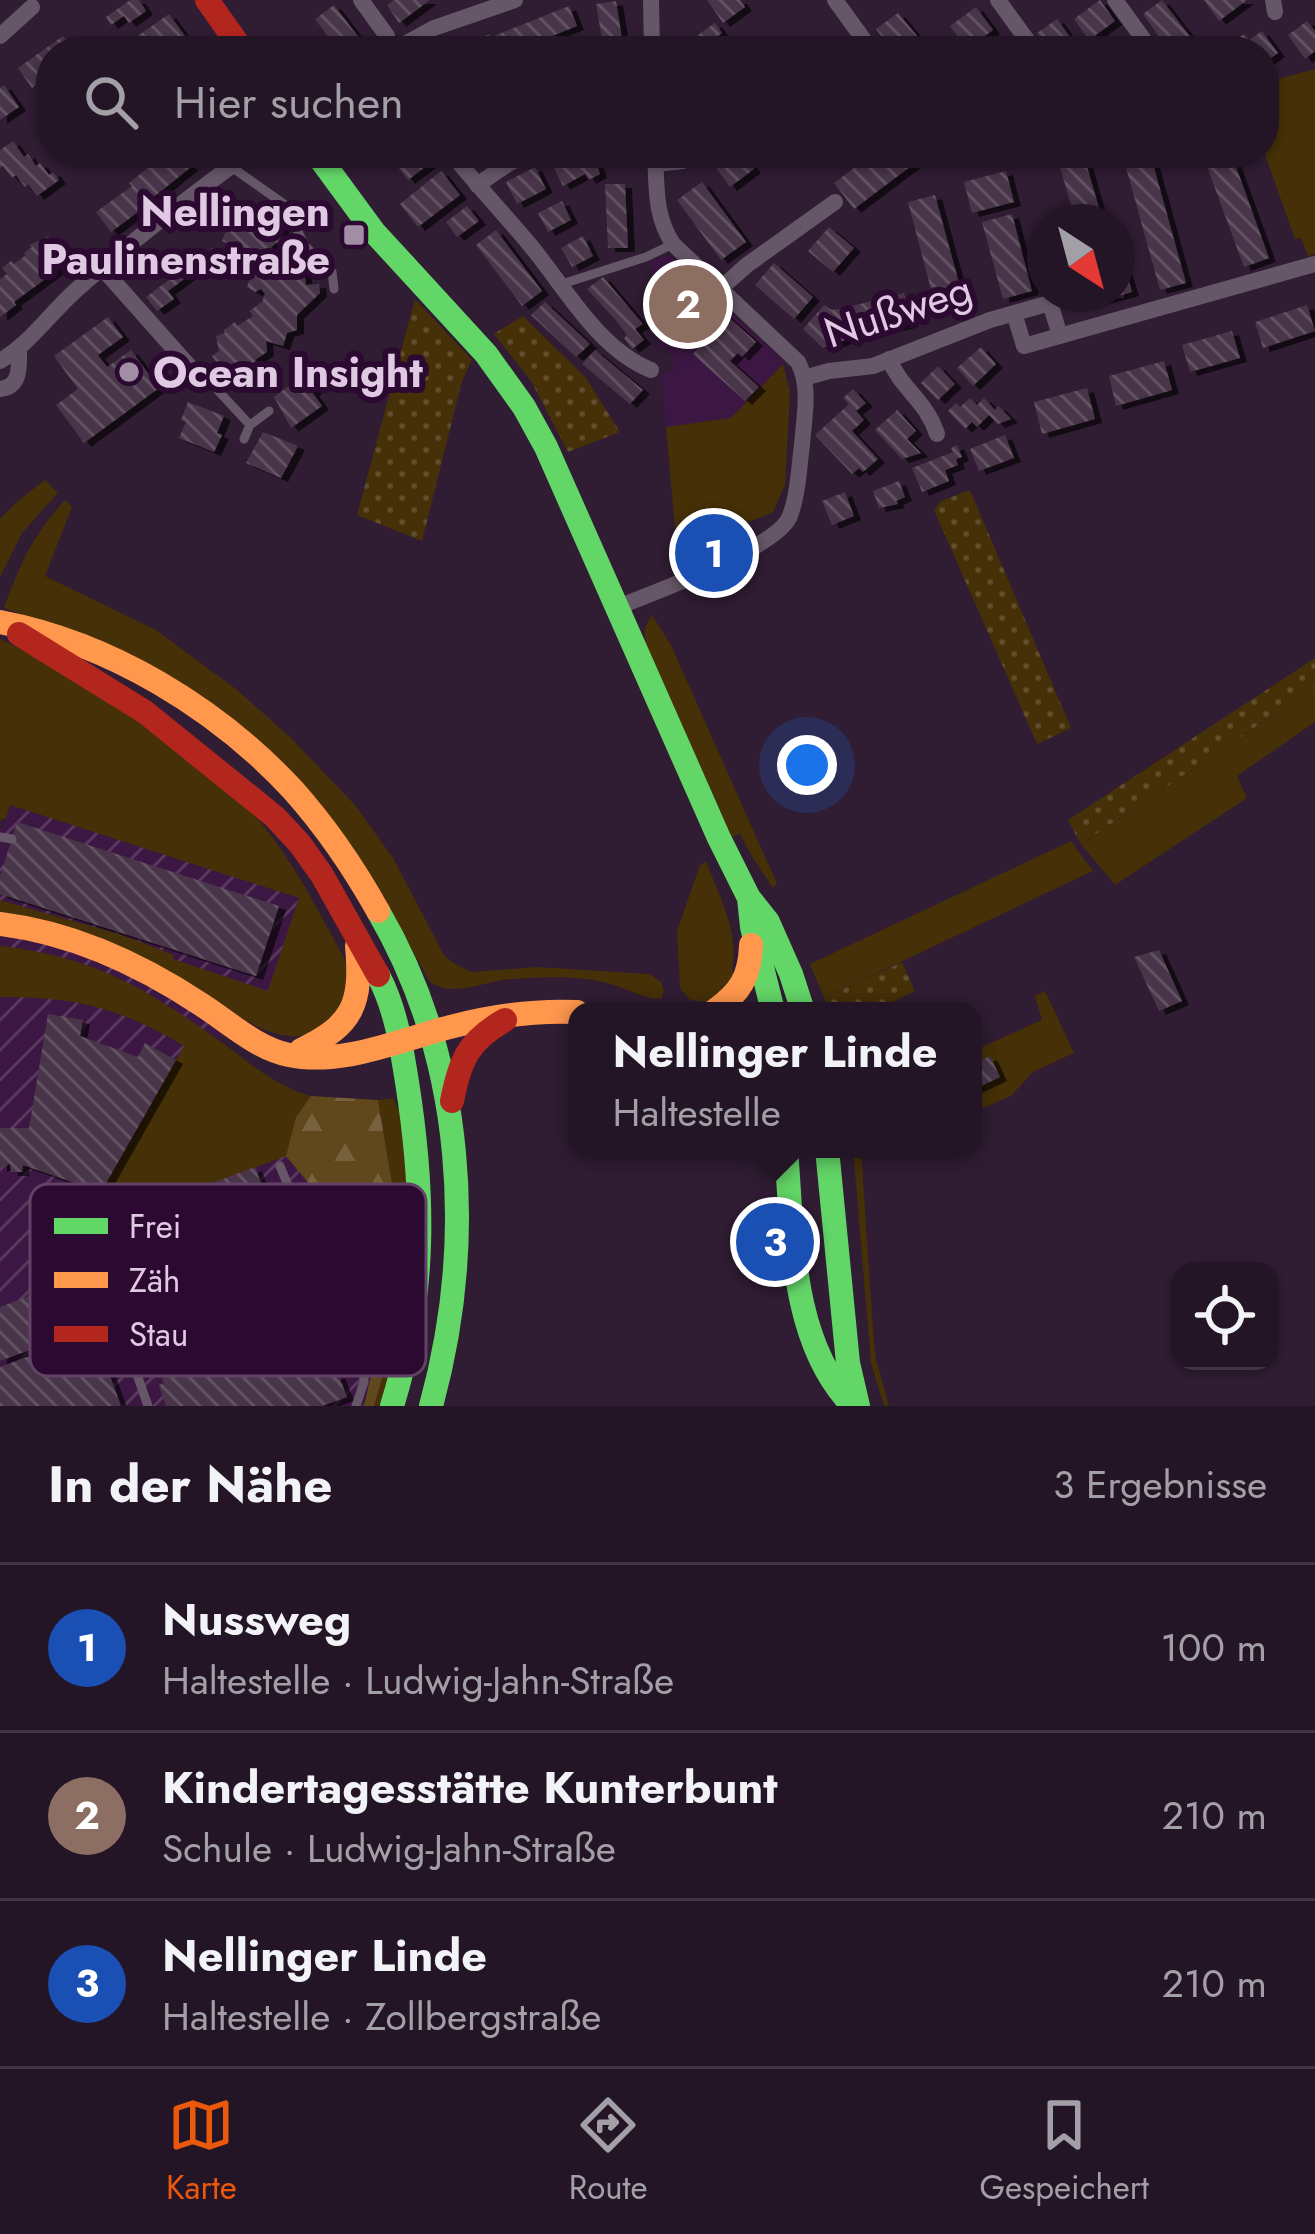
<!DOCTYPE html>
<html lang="de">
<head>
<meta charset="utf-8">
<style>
	body { margin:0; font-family:Jost,sans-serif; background:#302232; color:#f1f3f6 }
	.controls { position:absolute; right:36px; bottom:36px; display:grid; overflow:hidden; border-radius:24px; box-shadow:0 3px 9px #0004 }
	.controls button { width:108px; height:108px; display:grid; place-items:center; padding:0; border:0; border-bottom:3px solid #413443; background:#241526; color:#f1f3f6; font:60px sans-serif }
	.compass { position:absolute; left:1027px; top:204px; width:108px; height:108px; border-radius:50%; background:#241526; box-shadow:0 3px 9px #0004; rotate:144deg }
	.you { position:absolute; left:807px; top:765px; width:42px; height:42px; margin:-30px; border:9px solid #fff; border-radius:50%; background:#1a73e8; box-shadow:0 0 0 18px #1a73e833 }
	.badge { display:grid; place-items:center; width:78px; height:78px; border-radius:50%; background:#ea580c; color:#fff; font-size:39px; font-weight:700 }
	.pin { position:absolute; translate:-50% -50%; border:6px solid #fff; box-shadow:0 3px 12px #0006 }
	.popup { position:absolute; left:568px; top:1002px; width:414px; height:156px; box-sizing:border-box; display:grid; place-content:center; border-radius:24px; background:#241526; filter:drop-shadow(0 3px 9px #0005); font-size:39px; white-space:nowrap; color:#a39fa7 }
	.popup b { font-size:45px; color:#f1f3f6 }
	.popup::after { content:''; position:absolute; left:50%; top:100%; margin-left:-24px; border:24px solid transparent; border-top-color:#241526 }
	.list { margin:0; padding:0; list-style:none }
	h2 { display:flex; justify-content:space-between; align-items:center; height:156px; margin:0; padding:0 48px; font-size:51px }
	h2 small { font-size:39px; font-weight:400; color:#a39fa7 }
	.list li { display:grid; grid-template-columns:78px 1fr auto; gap:36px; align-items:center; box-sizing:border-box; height:168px; padding:0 48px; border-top:3px solid #413443 }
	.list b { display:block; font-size:45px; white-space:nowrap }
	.list p { margin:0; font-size:39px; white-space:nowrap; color:#a39fa7 }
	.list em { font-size:39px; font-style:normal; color:#a39fa7 }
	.icon { flex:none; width:66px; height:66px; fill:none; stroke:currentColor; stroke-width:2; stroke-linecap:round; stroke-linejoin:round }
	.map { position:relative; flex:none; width:1315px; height:1406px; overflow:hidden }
	.search { position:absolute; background:#241526; box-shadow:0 3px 9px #0004; left:36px; right:36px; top:36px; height:132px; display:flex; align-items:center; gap:30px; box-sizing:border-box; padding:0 42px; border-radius:48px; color:#a39fa7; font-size:45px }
	.sheet { height:660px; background:#241526 }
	nav { display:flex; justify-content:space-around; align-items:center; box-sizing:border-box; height:168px; border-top:3px solid #413443; background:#241526; font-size:33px; color:#a39fa7 }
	nav a { display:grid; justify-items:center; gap:6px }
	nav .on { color:#ea580c }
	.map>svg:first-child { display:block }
	.built { fill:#3d1743 }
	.industrial { fill:url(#industrial-furrows) }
	.green { fill:#453007 }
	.forest { fill:url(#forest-firs) }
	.garden { fill:url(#garden-dots) }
	.building { fill:url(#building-back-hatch); filter:url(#shadow) }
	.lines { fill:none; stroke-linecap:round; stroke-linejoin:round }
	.lane { stroke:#665768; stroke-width:9 }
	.street { stroke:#665768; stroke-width:16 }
	.fast { stroke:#63d668; stroke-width:24 }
	.slow { stroke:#ff974d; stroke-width:24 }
	.jam { stroke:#b3261e; stroke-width:24 }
	.poi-dot { fill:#a28da5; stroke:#2c0931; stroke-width:4.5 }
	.labels { text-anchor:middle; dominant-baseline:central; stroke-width:12; stroke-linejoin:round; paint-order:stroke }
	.poi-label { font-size:42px; font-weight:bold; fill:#e0cae3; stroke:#2c0931; text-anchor:end }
	.street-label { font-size:42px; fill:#e0cae3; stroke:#2c0931 }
	.key { fill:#2c0931; stroke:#624366; stroke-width:3 }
	.key-label { font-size:33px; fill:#e0cae3 }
</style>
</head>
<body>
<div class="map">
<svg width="1315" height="1406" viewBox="0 0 1315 1406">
	<defs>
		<pattern id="industrial-furrows" width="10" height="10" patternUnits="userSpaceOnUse" patternTransform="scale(3)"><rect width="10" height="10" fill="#3d1743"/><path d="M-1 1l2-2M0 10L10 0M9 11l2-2" fill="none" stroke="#59375e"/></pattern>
		<pattern id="forest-firs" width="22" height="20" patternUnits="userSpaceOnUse" patternTransform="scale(3)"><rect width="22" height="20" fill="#61481c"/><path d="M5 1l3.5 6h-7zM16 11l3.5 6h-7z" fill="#77613d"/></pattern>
		<pattern id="garden-dots" width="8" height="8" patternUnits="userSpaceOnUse" patternTransform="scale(3)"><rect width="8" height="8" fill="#453007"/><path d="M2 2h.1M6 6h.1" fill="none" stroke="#604d2b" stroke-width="1.8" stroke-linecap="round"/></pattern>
		<pattern id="building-back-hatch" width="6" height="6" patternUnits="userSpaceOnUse" patternTransform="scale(3)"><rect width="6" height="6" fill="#4a3648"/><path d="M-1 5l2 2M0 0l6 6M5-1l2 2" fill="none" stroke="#645262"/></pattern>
		<filter id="shadow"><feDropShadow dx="7" dy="4" stdDeviation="0" flood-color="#0009"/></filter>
	</defs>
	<rect width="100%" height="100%" fill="#301c33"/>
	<path class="built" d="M668 255 781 359 783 364 731 418 666 427 661 377 674 368 673 357 667 349 659 347 651 261Z"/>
	<path class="industrial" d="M10 805 299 897 269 991 203 1053 248 1093 286 1156 316 1192 374 1348 373 1374 364 1406H0V828H3Z"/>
	<path class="green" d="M1315 69V254L1308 256 1301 238 1295 239 1264 152V83Z
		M783 364 790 392 785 485 773 512 677 551 666 427 731 418Z
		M45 480 58 493 22 533 0 577V519L19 500Z
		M65 500 72 507 45 576 156 630 236 689 290 737 355 805 393 858 444 955 453 963 472 972 537 967 650 974 661 982 664 990 661 999C642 999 625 987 607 983 576 975 543 977 511 979 485 981 452 999 429 981L379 888 355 850 326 811 286 766 243 730 95 642 4 608C22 560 31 538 65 500Z
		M652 615 671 645 762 850 777 883 773 888 754 860 740 834 732 837 652 660C645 642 640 632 652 615Z
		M0 639 96 686 251 811C291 856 317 908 345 960 355 997 333 1039 290 1036 258 1034 235 1011 207 996 151 966 88 943 29 917L0 912V900L122 935 174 955 173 959 268 991 299 898 10 805 6 818 0 821Z
		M1315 687V722L1237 776 1247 798 1115 885 1081 844Z
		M1071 841 1093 871 824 998 810 964Z
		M706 861C719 896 740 933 732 970L737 977 710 1002 690 1000 680 988 677 931 700 865Z
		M0 946C91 956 144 987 217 1039 248 1061 274 1086 311 1096L296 1117 286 1156 149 1207 143 1211 155 1237 124 1248 110 1226 92 1208 184 1046C119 1007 75 997 0 997Z
		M1045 991 1074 1053 1033 1072 1011 1096 983 1108 973 1109V1051L1042 1020 1035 996Z
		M393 1098 402 1117 408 1157 411 1251 404 1312 383 1406H374L386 1364 391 1311 392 1184 378 1100Z
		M853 1149H861L873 1330 876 1359 889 1406H884L871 1363Z"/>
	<path class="forest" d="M311 1096 378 1100 392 1184 391 1311 386 1364 374 1406H364L375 1358 370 1332 316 1192 286 1156 296 1117Z"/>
	<path class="garden" d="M415 299 472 360 462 381 422 541 357 515Z
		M523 316 586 378 620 432 568 452 531 381 494 334Z
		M970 490 1071 728 1037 744 934 510 941 501Z
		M1315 658V687L1081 844 1068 820Z
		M902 962 915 991 874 1011H828L824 998Z"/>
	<path class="building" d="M130 0H139L146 11 129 23 124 16 111 25 106 17Z
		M394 0H430L399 23 387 5Z
		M707 0H740L745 7 723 23Z
		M1100 0 1115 21 1089 40 1074 19Z
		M1162 0 1192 39 1176 51H1169L1143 14Z
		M1204 0H1247L1219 21Z
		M616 1 624 51H604L596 4Z
		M334 5 363 43 352 51H320L318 48 330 39 315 19Z
		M569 6 577 26 515 51H447L490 34 491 37Z
		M976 7 993 30 967 49 950 26Z
		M898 13 927 48 922 51H892L876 29Z
		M169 14 185 36 164 51H135L129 42Z
		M1057 19 1075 44 1066 51H1050L1037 33Z
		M1307 21 1315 31V51L1305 59 1288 35Z
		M715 23 722 33 697 51H675Z
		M1262 31 1278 53 1264 63V51H1241L1234 41 1244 34 1249 40Z
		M63 36 73 51H51V74L32 88 18 68Z
		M4 85 19 107 0 120V88Z
		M13 141 24 157 28 154 36 166 40 163 49 175 53 172 59 180 37 196 28 184 25 187 16 175 12 178 3 166 0 168V150Z
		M166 153H181L191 167 145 204 146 206 111 232 96 212 132 186 129 183Z
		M392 153H427L433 161 408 180 389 156Z
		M577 153 583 163 594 156 600 174 589 180 585 174 563 186 553 166Z
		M722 153H742L754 169 730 187 711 161Z
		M874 153H908L915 163 854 209 834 183Z
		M1069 153H1083L1103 222H1076L1057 157Z
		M1122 153H1150L1186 283 1160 290Z
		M1202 153H1231L1269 258 1244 267Z
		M535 167 546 189 517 204 506 182Z
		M441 171 460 195 418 227 400 204Z
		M1006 171 1014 202 972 213 964 182Z
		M702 182 746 242 721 260 677 200Z
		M605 184H625L628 248H608Z
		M935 195 965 305 937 312 908 202Z
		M562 201 571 220 548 232 538 213Z
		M467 206 479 221 457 237 446 222Z
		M239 207 246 216 250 212H267L270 226H282V239L271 247 287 264 289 271 304 269 306 285 319 284 320 293 297 315V330L287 333 283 346 266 341 267 352 255 360 258 365 253 374 240 369 237 371 233 366 224 373 212 356 219 351 216 336 225 333 224 330 235 322 237 326 253 316 249 311 262 302 265 294 261 289 255 292 247 287 252 273 247 267 234 264 240 249 235 243 231 245 222 241 228 226 223 219Z
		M1012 214 1032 291 1003 299 982 222Z
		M829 227 854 248 833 272 808 251Z
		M496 230 542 291 522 306 476 245Z
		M48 236 67 263 14 302 16 305 0 317V279L7 274 2 268 11 261 14 264 26 255 24 253 32 247 30 245Z
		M583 236 593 256 572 267 561 248Z
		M212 248 222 262 213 269 207 262 168 291 174 299 157 311 146 297Z
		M1123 262 1132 292 1093 303 1090 294H1117V264Z
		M774 263 813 297 794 319 755 285Z
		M603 277 643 324 635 329 644 340 632 349 624 338 627 335 615 319 587 289Z
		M904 293 912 323 860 336 852 306Z
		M706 297 756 342 742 357 738 353 730 361 759 387 745 401 693 354 706 339 710 342 717 334 692 311Z
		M545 302 590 344 576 357 531 315Z
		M824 305 832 310 839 309 848 339 823 348 803 329Z
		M1307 305 1315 331 1263 348 1255 322Z
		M108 317 123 337 98 355 107 367 131 350 159 388 84 443 56 405 78 389 54 356Z
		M1232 331 1240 358 1190 372 1182 345Z
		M981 347 996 364 973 386 957 368Z
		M595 350 643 390 630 404 582 364Z
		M1164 361 1172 390 1116 406 1109 376Z
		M938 366 955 384 938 400 921 383Z
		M305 374 316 389 312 392 322 406 291 428 274 397Z
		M1087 388 1095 419 1042 434 1034 402Z
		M853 389 866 403 856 411 864 420 852 431 878 459 863 472 859 468 852 474 815 435 849 404 843 398Z
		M970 398 977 405 984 398 995 410 998 406 1011 419 998 424 989 415 977 427 972 422 965 429 948 411 956 403 960 407Z
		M188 402 224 416 217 433 222 435 214 452 179 438 186 422 181 420Z
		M897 410 916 431 907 439 921 453 902 459 875 430Z
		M263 432 298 446 281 478 246 463Z
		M1005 435 1014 458 979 471 970 449Z
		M957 445 962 457 956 459 958 465 945 470 949 481 922 492 912 468 953 452 951 448Z
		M899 481 905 497 896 501 898 504 879 508 873 491Z
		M845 492 854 516 832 525 822 501Z
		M17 822 279 906 256 976 0 894V876Z
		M1159 950 1182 1001 1159 1011 1134 957Z
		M48 1014 83 1020 80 1036 138 1057 145 1043 176 1060 101 1192 23 1165 22 1172H11L10 1164 0 1168V1128H29Z
		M990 1056 1000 1077 973 1090V1064Z
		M255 1167 330 1370 333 1376 338 1374 347 1397 322 1406H166L159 1385 164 1383 124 1276 113 1280 126 1314 0 1361V1307L119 1262 117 1255 162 1239 149 1207Z
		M94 1332 121 1406H0V1367Z"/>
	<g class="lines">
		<path class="lane" d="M230 166 284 204 305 246 332 272 334 289
			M562 284 646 257 673 244
			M190 367 210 382 250 425
			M244 439 250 425 269 411
			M0 837 12 839
			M280 1166 364 1371V1382L356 1406
			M119 1323 148 1406"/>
		<path class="street" d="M361 0 387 36 388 51
			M651 0 652 51
			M835 0 872 51
			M998 0 1035 51
			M1115 0 1152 51
			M1273 0 1275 12
			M0 36 32 7
			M392 51 434 28 515 0
			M451 153C476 184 504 214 530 245 565 287 598 349 651 370
			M655 164 683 161 695 153
			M477 185 511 162 533 153
			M102 268 190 367
			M720 289 747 265 835 202
			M1014 313 1024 346 1315 264
			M889 359C901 389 926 400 937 434
			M0 361C29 344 49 315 74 292 130 242 189 197 249 153
			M804 378 829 371 873 366 990 320 1050 303 1060 336
			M0 389C21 387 19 367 19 350
			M616 608C651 593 773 550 789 518 798 497 799 467 802 445 804 417 811 387 798 362L673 244C654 215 657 186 655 153"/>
		<path class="fast" d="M316 153 374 232 486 354 524 407 546 447 719 838 749 898 768 922 791 974 803 1011
			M749 898 752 927 773 1011
			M378 911C465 1060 476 1242 431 1406
			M378 975C396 1009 401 1045 407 1082 425 1196 426 1296 392 1406
			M786 1149C793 1233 790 1342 853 1406
			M827 1149 848 1363 858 1406"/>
		<path class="slow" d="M0 622C110 643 217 708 293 790 326 827 354 868 378 911
			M0 924C74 933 140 964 202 1005 230 1023 256 1048 289 1055 342 1066 400 1040 450 1027 492 1016 533 1010 577 1012
			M714 1011C740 993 750 977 751 945
			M301 1050C354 1025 362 1003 357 946"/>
		<path class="jam" d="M207 0 243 51
			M19 634 145 712 275 817 300 844 322 875 378 975
			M452 1101C460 1060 468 1041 505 1020"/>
	</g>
	<g class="poi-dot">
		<rect x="342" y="223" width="24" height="24" rx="6"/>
		<circle cx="129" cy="372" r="12"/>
	</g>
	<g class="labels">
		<g class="poi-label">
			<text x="330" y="211">Nellingen<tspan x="330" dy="48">Paulinenstraße</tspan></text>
			<text x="153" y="372" text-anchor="start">Ocean Insight</text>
		</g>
		<g class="street-label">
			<text transform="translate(898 311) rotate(-18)">Nußweg</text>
		</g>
	</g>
	<rect x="30" y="1184" width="396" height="192" rx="18" class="key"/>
	<rect x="54" y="1218" width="54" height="16" fill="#63d668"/>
	<rect x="54" y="1272" width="54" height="16" fill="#ff974d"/>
	<rect x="54" y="1326" width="54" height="16" fill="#b3261e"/>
	<g class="key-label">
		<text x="129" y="1238">Frei</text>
		<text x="129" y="1292">Zäh</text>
		<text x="129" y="1346">Stau</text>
	</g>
</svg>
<div class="controls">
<button><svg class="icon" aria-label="locate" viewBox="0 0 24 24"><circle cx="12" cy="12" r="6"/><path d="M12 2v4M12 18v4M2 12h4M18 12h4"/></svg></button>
</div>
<svg class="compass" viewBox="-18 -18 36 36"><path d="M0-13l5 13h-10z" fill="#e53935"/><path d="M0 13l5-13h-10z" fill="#a39fa7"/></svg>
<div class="you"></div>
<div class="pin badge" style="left:714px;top:553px;background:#1a4fb4">1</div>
<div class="pin badge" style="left:688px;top:304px;background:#8d6e63">2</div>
<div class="pin badge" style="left:775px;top:1242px;background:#1a4fb4">3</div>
<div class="popup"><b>Nellinger Linde</b>Haltestelle</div>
<div class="search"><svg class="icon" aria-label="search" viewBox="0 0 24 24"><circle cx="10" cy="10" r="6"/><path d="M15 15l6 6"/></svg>Hier suchen</div>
</div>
<section class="sheet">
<h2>In der Nähe<small>3 Ergebnisse</small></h2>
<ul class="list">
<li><span class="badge" style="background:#1a4fb4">1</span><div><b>Nussweg</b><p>Haltestelle · Ludwig-Jahn-Straße</p></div><em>100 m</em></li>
<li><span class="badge" style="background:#8d6e63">2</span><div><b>Kindertagesstätte Kunterbunt</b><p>Schule · Ludwig-Jahn-Straße</p></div><em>210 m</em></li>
<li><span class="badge" style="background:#1a4fb4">3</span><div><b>Nellinger Linde</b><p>Haltestelle · Zollbergstraße</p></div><em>210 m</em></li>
</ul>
</section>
<nav>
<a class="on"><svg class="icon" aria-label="map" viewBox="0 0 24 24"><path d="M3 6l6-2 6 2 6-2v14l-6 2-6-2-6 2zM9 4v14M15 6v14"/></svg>Karte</a>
<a><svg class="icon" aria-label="directions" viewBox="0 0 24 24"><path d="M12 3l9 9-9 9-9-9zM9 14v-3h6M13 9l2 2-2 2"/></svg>Route</a>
<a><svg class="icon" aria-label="saved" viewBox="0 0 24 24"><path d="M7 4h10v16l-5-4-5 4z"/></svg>Gespeichert</a>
</nav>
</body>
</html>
